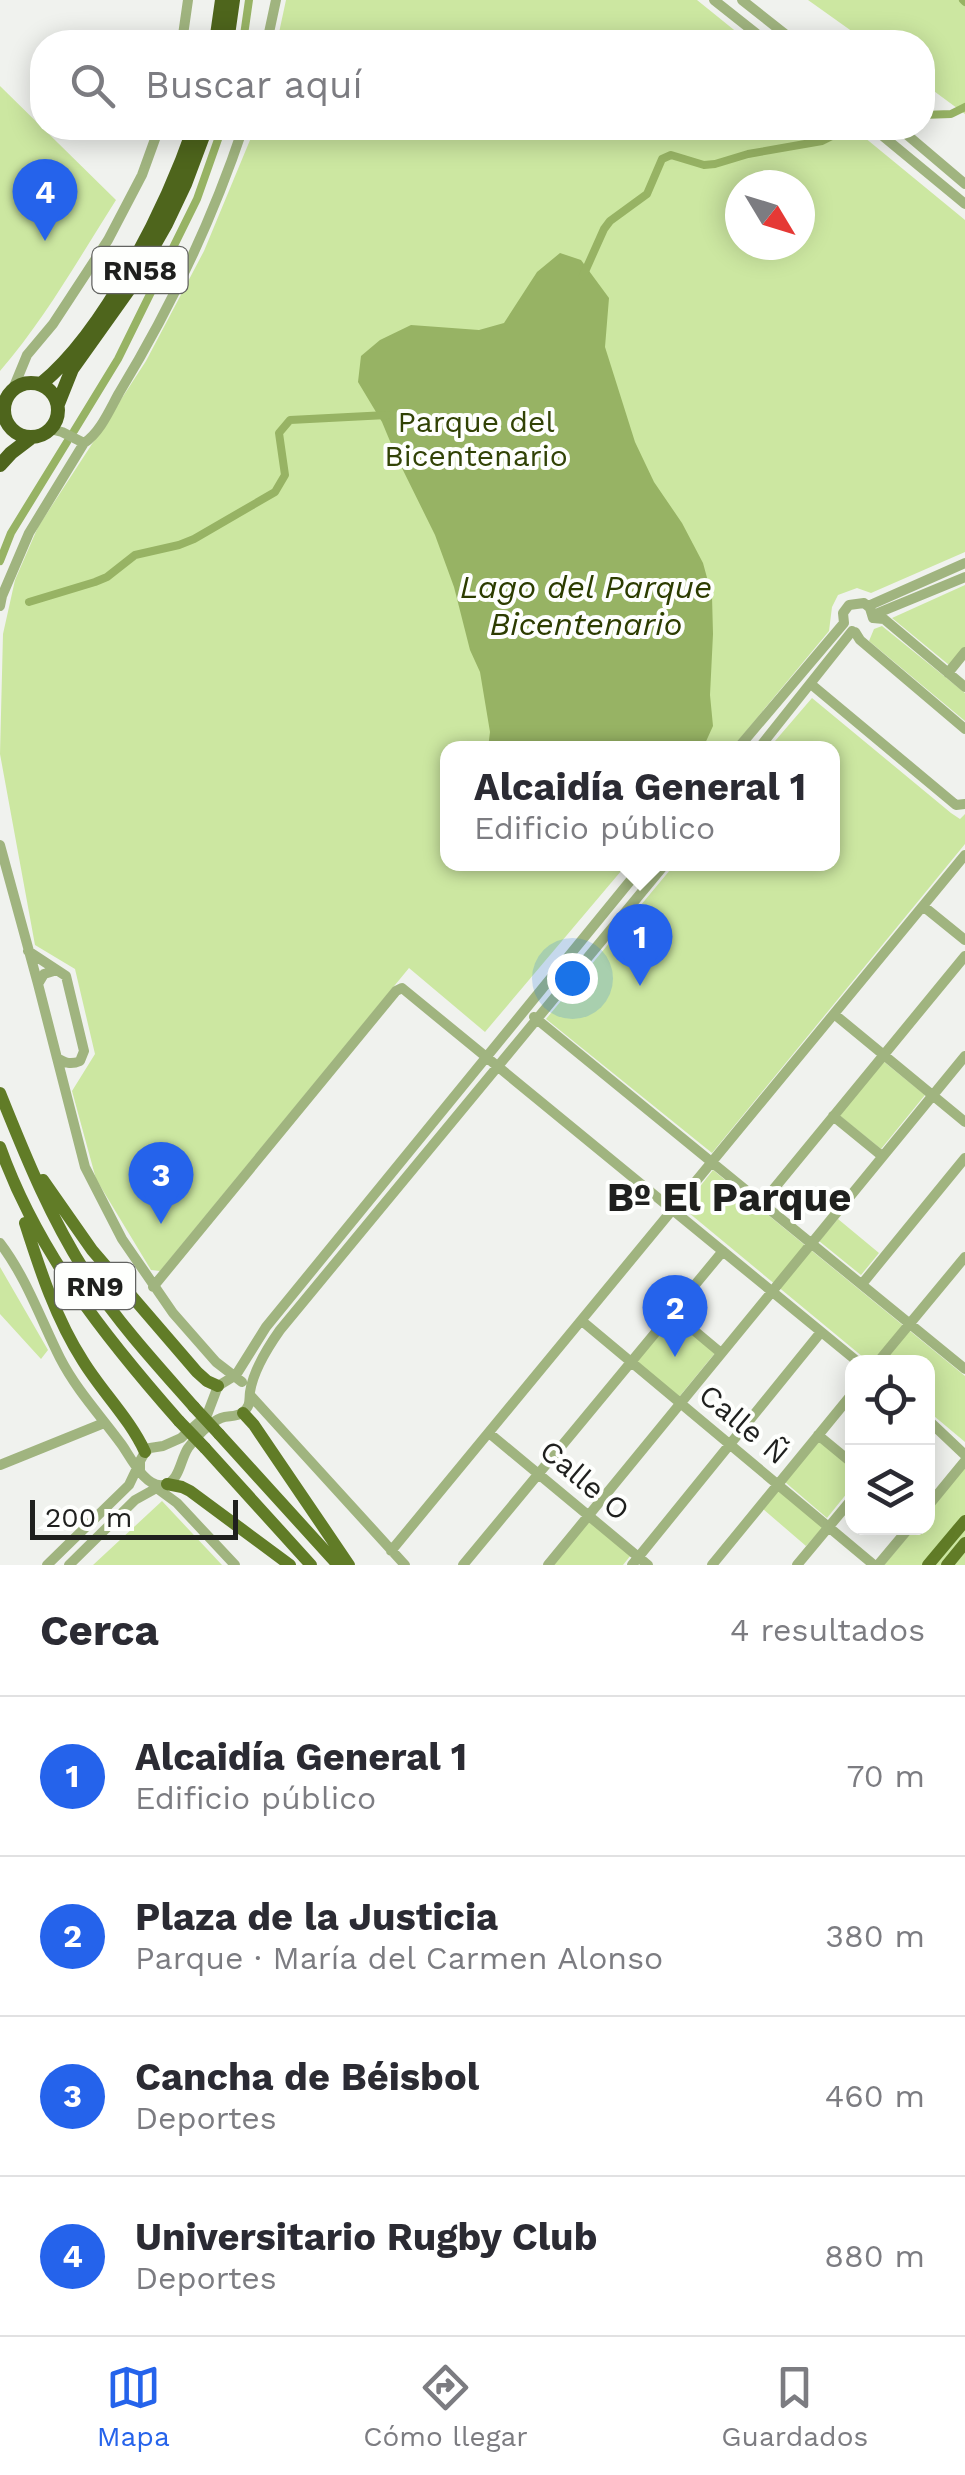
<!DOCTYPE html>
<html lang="es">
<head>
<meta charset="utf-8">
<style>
	body { margin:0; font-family:"Work Sans",sans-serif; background:#f7f7f7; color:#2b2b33 }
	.controls { position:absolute; right:30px; bottom:30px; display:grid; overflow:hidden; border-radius:20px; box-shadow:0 5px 25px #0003 }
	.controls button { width:90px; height:90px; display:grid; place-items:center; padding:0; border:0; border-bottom:2px solid #e1e1e2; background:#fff; color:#2b2b33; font:50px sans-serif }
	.compass { position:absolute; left:725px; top:170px; width:90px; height:90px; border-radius:50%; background:#fff; box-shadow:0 5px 25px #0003; rotate:128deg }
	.scale { position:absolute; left:30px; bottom:25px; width:208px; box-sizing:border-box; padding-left:10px; border:5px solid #1f201e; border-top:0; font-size:28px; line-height:35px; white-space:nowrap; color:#1f201e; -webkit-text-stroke:8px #fefffd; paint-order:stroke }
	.you { position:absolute; left:572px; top:978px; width:35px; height:35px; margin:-25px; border:8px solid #fff; border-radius:50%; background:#1a73e8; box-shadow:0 0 0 15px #1a73e833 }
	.badge { display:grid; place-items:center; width:65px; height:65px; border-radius:50%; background:#2563eb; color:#fff; font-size:32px; font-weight:700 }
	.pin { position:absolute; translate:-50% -82px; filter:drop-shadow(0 2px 5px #0008) }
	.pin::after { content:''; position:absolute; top:52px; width:35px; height:30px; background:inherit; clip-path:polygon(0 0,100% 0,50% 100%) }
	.popup { position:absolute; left:440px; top:741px; width:400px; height:130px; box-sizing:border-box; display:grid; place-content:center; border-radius:20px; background:#fff; filter:drop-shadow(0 2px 8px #0005); font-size:32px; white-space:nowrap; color:#7c7c81 }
	.popup b { font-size:38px; color:#2b2b33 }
	.popup::after { content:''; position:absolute; left:50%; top:100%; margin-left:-20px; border:20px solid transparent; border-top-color:#fff }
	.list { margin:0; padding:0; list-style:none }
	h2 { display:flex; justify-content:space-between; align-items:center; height:130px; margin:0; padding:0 40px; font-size:42px }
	h2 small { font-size:32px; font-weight:400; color:#7c7c81 }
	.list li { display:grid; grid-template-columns:65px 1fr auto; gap:30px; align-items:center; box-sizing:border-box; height:160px; padding:0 40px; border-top:2px solid #e1e1e2 }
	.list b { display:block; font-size:38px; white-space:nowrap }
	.list p { margin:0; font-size:32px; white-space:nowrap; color:#7c7c81 }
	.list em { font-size:32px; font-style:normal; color:#7c7c81 }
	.icon { flex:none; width:55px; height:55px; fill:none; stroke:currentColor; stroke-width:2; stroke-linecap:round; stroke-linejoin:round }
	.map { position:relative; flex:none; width:965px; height:1565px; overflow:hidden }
	.search { position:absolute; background:#fff; box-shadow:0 5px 25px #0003; left:30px; right:30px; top:30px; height:110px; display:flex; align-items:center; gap:25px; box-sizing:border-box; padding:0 35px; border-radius:40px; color:#7c7c81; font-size:38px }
	.sheet { height:770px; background:#fff }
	nav { display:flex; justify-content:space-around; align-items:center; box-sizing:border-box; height:140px; border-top:2px solid #e1e1e2; background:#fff; font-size:28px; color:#7c7c81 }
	nav a { display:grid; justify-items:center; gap:5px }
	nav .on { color:#2563eb }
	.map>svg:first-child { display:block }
	.green { fill:#cce7a1; fill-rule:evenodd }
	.water { fill:#97b364 }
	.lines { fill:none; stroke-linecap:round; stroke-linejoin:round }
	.canal { stroke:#97b364; stroke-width:8 }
	.minor { stroke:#a0b47f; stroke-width:10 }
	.major { stroke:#617c27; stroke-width:12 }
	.highway { stroke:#4e651c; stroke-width:14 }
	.major-bridge { stroke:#617c27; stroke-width:12 }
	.labels { text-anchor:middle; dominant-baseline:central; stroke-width:8; stroke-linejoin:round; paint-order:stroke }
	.shield { fill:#fefffd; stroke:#626361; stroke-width:2.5 }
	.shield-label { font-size:28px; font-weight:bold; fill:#1f201e }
	.park-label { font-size:30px; fill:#314205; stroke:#fefffd }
	.street-label { font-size:30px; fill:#1f201e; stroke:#fefffd }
	.water-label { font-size:32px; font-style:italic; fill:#2c3c00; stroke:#fefffd }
	.district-label { font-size:40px; font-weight:bold; fill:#1f201e; stroke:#fefffd }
</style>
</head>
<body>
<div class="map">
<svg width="965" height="1565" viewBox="0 0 965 1565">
	<rect width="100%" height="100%" fill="#f0f2ee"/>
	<path class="green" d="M286 0H697L749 42H277Z
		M808 0H965V114L923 83 922 42H867Z
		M0 86 116 200C79 258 45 319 0 371Z
		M255 128H853L965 220V552L871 593 857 588 838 595 832 607 829 631 732 748H448V864H627L485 1032 409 968 160 1271 151 1270 96 1179 72 1091 95 1054 75 969 35 945 0 754 3 634 15 580 38 527 146 361 204 251ZM740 185H800V245H740Z
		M965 585V647L949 665 892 618Z
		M882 626 965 693V721L869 641 874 629Z
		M812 698 951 813 960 819 965 814V844L712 1153 546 1019 675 864H832V748H769Z
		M883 1061 925 1095 881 1149 839 1115Z
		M713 1170 965 1376V1442L928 1411V1362H869L683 1208Z
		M838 1219 879 1253 861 1275 819 1241Z
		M0 1267 48 1350 41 1359 0 1314Z
		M671 1317 715 1353 679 1397 635 1361Z
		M820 1440 852 1468V1487L827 1518 785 1482Z
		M965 1467V1565H884L915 1528H928V1512Z
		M779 1490 823 1527 806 1546 763 1509Z
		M162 1501 222 1565H93Z
		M588 1519 631 1555 623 1565H551Z"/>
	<path class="water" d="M560 253 581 260 609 298 605 347 635 442 654 482 682 523 703 563 712 596 713 634 710 695 713 726 703 748H488L490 732 480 672 470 650 454 587 435 535 397 458 382 422 358 382 361 356 380 340 411 325 479 330 504 323 537 272Z"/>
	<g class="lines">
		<path class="canal" d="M963 0 965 2
			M243 42 249 0
			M922 115 951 114 965 107
			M583 276 604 229 610 221 647 194 662 159 671 155 704 165 715 164 748 154 822 141 848 128
			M74 431 118 359 197 199 222 128
			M0 561 11 533 67 442
			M29 602 95 582 107 577 135 555 179 545 194 539 275 492 285 475 279 433 290 420 387 415"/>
		<path class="minor" d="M714 0 767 42
			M742 0 795 42
			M182 42 188 0
			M267 42 276 0
			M873 128 965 204
			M899 128 965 184
			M13 389 27 355 53 324 108 240 142 175 159 128
			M50 429 62 432 84 443C100 433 110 409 119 393 170 309 212 221 243 128
			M0 606 2 596 29 533 84 443
			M868 606 965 563
			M873 615 965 577
			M873 618 884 619 965 687
			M855 632 860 640 965 729
			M948 673 965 652
			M812 685 956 805 965 804
			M738 748 844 623 843 613 849 605 864 603 870 608 873 618
			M759 748 852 631
			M0 845 38 984
			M923 906 965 940
			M28 951 66 976 84 1051 80 1061C71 1065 65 1063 57 1058L38 984 44 974 57 970
			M834 1014 965 1122
			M534 1017 965 1369
			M57 1058 85 1167 122 1239 173 1313 216 1362 242 1382
			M833 1116 882 1156
			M763 1202 965 956
			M0 1243C26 1277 41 1320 60 1358 77 1391 101 1416 122 1445 131 1458 146 1489 164 1485 180 1481 180 1460 188 1448 195 1438 210 1422 221 1418 229 1415 236 1418 243 1412 251 1406 249 1400 250 1392 253 1371 268 1347 280 1330L665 864
			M862 1284 965 1158
			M153 1287 396 991 402 988 858 1362
			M672 1312 721 1353
			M582 1321 874 1565
			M878 1362 965 1257
			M251 1396 405 1565
			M928 1420 965 1455
			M489 1433 648 1565
			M818 1435 852 1463
			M0 1465 104 1423
			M140 1470V1461L145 1452 150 1448 163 1446 181 1438 207 1415 218 1386 236 1375 266 1327 644 864
			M154 1486 177 1503 235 1565
			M928 1506 965 1461
			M391 1551 965 855
			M47 1565 129 1485 140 1462
			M69 1565 135 1500 162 1485
			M463 1565 723 1251
			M548 1565 965 1056
			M632 1565 821 1332
			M712 1565 852 1394
			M797 1565 852 1499
			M878 1565 909 1528"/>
		<path class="major" d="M0 1093C26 1158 52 1222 91 1281 121 1326 158 1366 194 1407
			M0 1147C38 1253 105 1337 179 1421
			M43 1180 92 1250 197 1372 207 1381 218 1386
			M25 1223C40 1270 56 1319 83 1361 102 1392 130 1419 145 1452
			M243 1413 254 1425 349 1565
			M219 1434 338 1565
			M205 1448 311 1565
			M167 1484 182 1487 190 1491 290 1565
			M928 1565 965 1521
			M947 1565 965 1543"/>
		<path class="highway" d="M216 42 222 0
			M227 42 233 0
			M4 410a27 27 0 1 1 54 0a27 27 0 1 1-54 0Z
			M41 384C106 331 167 206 194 128
			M58 404 72 369 129 289 166 224 185 184 206 128
			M0 465 11 453 32 437"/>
		<path class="major-bridge" d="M194 1407 219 1434
			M179 1421 205 1448"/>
	</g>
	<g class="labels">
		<g class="shield">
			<rect x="92.5" y="247" width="95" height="46" rx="8"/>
			<rect x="55" y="1263" width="80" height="46" rx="8"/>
		</g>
		<g class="shield-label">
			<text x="140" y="270">RN58</text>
			<text x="95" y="1286">RN9</text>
		</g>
		<g class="park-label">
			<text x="476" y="421">Parque del<tspan x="476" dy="34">Bicentenario</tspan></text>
		</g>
		<g class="street-label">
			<text transform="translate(744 1424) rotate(40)">Calle Ñ</text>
			<text transform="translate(585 1480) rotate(40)">Calle O</text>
		</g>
		<g class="water-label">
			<text x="586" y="587">Lago del Parque<tspan x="586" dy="37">Bicentenario</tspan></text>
		</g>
		<g class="district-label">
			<text x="729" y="1197">Bº El Parque</text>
		</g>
	</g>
</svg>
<div class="controls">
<button><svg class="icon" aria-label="locate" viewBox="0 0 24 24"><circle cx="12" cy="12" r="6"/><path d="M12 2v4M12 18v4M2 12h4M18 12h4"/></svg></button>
<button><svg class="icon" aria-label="layers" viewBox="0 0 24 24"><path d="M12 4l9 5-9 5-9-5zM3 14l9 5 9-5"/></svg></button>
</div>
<svg class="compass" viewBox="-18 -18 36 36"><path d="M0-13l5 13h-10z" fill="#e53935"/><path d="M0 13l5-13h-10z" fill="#7c7c81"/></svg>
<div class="scale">200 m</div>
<div class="you"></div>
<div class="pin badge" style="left:640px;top:986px">1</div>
<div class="popup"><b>Alcaidía General 1</b>Edificio público</div>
<div class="pin badge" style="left:675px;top:1357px">2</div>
<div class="pin badge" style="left:161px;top:1224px">3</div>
<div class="pin badge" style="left:45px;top:241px">4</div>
<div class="search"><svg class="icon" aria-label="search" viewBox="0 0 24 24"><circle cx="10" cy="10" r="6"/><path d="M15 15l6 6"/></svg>Buscar aquí</div>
</div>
<section class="sheet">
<h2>Cerca<small>4 resultados</small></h2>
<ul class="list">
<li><span class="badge">1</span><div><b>Alcaidía General 1</b><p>Edificio público</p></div><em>70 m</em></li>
<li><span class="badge">2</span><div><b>Plaza de la Justicia</b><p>Parque · María del Carmen Alonso</p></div><em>380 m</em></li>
<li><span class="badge">3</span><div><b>Cancha de Béisbol</b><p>Deportes</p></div><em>460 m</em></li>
<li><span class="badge">4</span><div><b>Universitario Rugby Club</b><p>Deportes</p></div><em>880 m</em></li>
</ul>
</section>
<nav>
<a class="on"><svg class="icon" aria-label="map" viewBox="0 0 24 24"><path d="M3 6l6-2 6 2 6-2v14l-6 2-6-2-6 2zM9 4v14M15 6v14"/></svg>Mapa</a>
<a><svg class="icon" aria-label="directions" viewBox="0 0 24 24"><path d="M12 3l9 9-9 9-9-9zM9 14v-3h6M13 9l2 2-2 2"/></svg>Cómo llegar</a>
<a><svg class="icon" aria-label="saved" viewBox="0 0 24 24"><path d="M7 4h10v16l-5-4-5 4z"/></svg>Guardados</a>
</nav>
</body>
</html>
